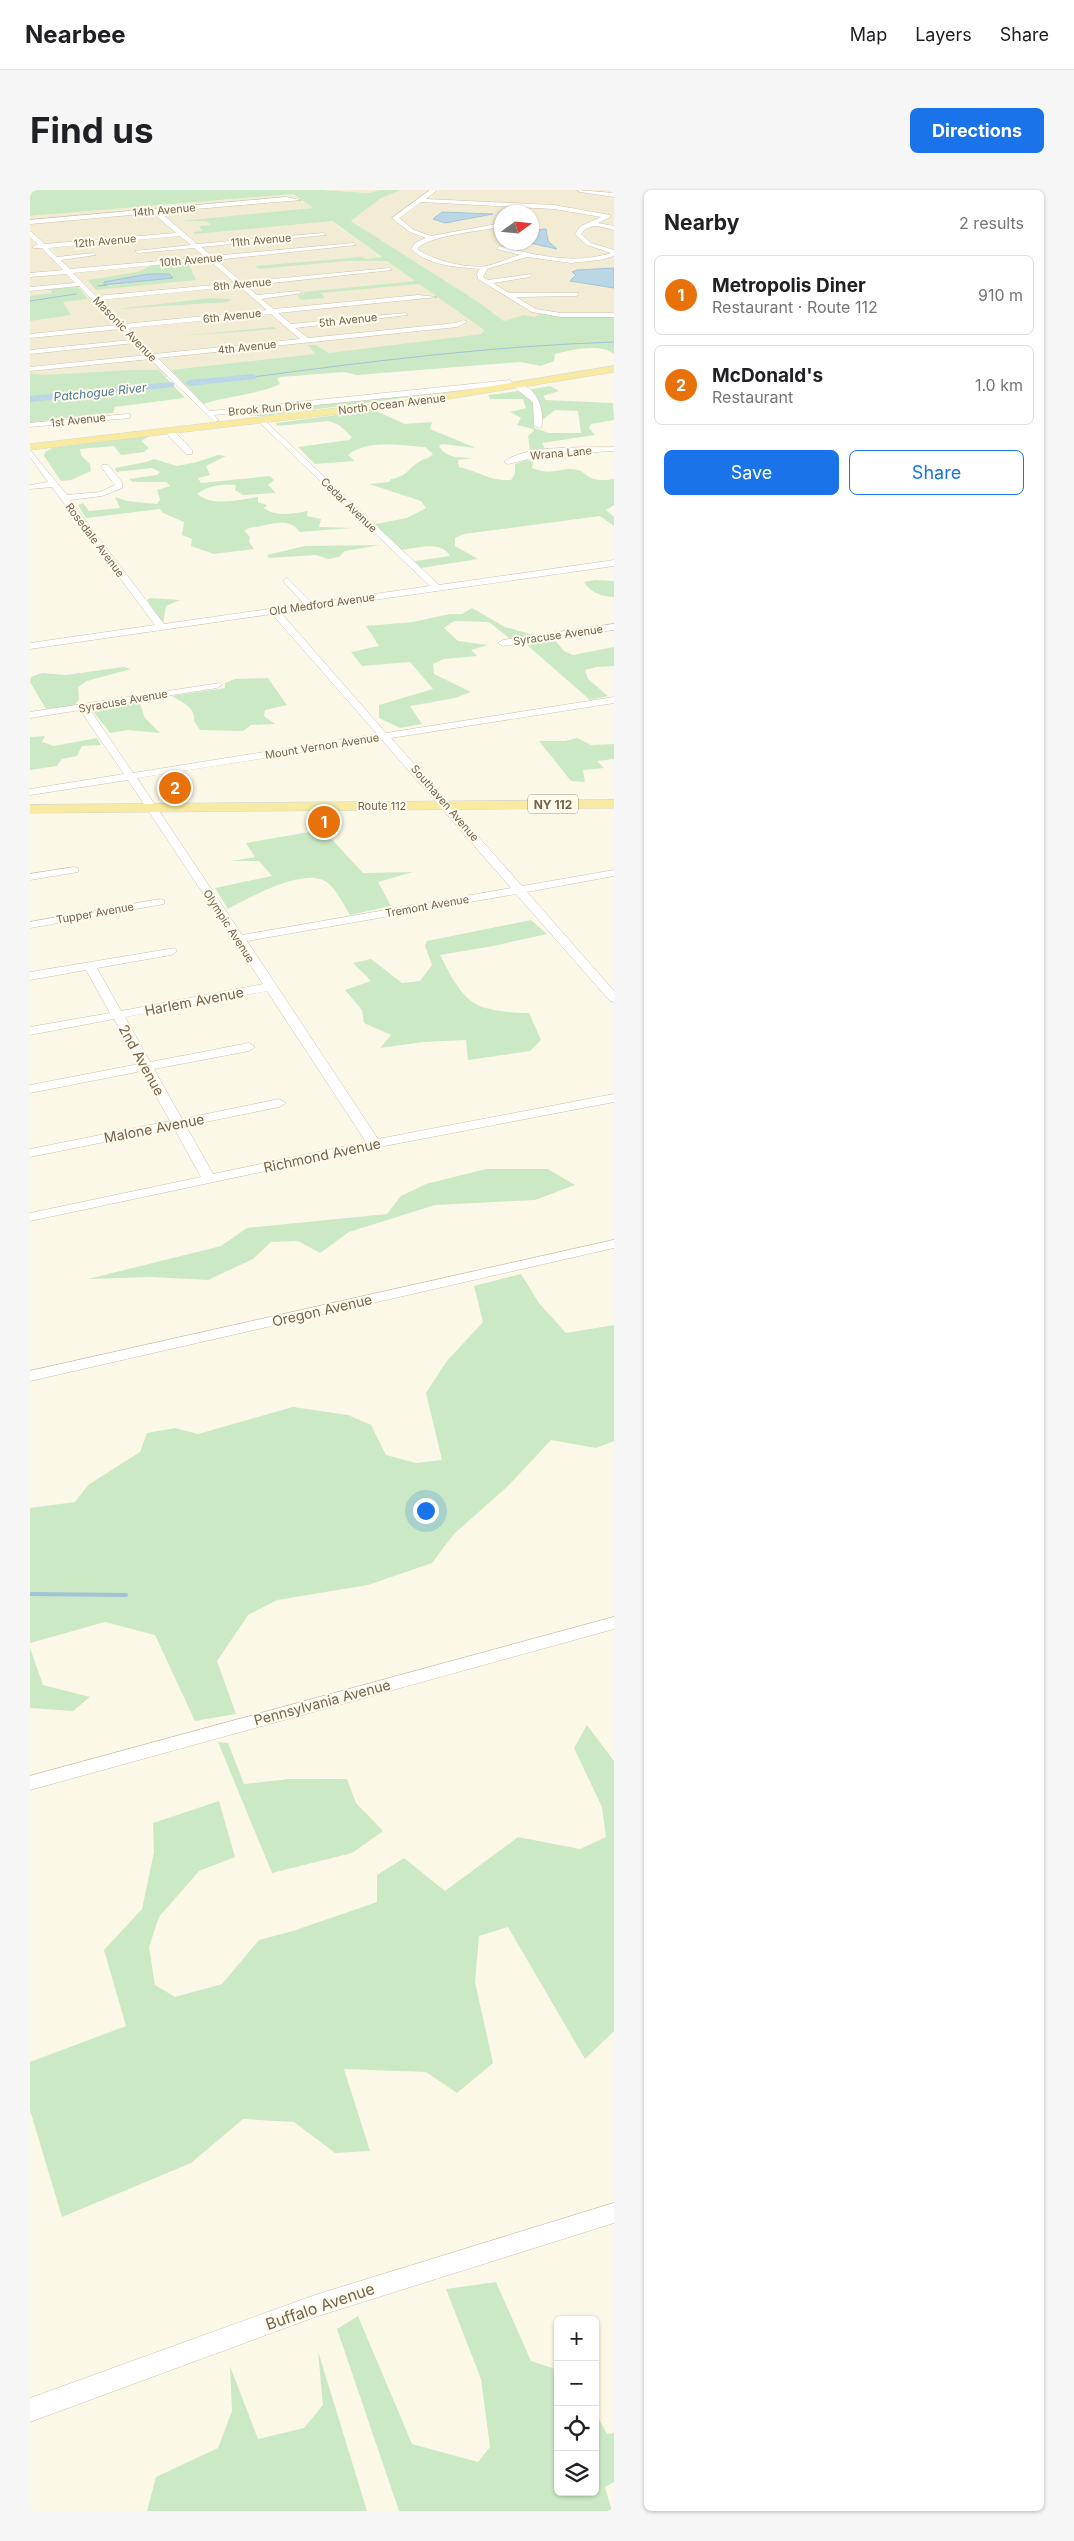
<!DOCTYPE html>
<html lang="en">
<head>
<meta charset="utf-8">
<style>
	body { margin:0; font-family:Inter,sans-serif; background:#f6f6f6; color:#202124 }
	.controls { position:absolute; right:15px; bottom:15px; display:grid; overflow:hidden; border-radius:8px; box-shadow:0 1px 4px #0004 }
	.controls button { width:45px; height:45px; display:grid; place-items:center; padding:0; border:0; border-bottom:1px solid #e0e0e0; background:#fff; color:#202124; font:25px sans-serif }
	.compass { position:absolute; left:464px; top:15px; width:45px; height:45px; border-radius:50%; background:#fff; box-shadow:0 1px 4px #0004; rotate:75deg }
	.you { position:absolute; left:395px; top:1320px; width:18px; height:18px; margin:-12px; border:4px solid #fff; border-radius:50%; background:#1a73e8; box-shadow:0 0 0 8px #1a73e833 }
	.badge { display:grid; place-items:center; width:32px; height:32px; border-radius:50%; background:#1a73e8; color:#fff; font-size:16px; font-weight:700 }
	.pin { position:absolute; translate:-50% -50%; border:2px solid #fff; box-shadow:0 1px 5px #0006 }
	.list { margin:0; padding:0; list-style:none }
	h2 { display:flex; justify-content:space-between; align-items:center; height:65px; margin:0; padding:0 20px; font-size:21px }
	h2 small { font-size:16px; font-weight:400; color:#757577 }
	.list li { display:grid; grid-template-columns:32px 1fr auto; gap:15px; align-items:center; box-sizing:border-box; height:80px; margin:0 10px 10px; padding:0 10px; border:1px solid #e0e0e0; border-radius:8px }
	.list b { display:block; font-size:19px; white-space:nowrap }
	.list p { margin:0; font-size:16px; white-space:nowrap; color:#757577 }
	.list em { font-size:16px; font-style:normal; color:#757577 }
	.actions { display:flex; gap:10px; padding:15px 20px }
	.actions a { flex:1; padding:11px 0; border:1px solid #1a73e8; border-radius:8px; text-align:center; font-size:18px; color:#1a73e8 }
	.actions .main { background:#1a73e8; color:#fff }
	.icon { flex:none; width:28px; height:28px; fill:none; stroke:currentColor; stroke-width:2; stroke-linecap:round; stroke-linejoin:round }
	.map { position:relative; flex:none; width:584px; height:2321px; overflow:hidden; border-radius:8px }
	header { display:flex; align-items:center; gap:30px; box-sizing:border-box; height:70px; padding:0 25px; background:#fff; border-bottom:1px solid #e0e0e0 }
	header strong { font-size:24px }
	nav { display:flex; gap:28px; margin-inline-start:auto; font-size:18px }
	.intro { display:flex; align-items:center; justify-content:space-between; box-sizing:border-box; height:120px; padding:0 30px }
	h1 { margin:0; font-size:35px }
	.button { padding:12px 22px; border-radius:8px; background:#1a73e8; color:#fff; font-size:18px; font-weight:700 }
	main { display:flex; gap:30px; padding:0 30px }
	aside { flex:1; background:#fff; border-radius:8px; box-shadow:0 1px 4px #0004 }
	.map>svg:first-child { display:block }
	.residential { fill:#f3ecd5; fill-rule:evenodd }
	.green { fill:#cce9c5; fill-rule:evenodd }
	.water { fill:#bbd6e5; stroke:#a2c3d6 }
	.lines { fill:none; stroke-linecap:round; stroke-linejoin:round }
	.stream-far1 { stroke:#a2c3d6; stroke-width:1 }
	.stream { stroke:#a2c3d6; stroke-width:4 }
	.river { fill:#bbd6e5; fill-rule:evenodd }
	.minor-casing { stroke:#cdc2ad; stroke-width:1 }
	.major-casing { stroke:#dbd6d0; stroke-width:1 }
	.minor { fill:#fff; fill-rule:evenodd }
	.major { fill:#f8eba1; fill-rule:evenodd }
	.labels { text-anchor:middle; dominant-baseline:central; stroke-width:4; stroke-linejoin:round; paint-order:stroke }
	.far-street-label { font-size:11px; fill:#75634c; stroke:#fefbed }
	.far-water-label { font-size:12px; font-style:italic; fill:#4c7995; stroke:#fefbed }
	.shield { fill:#fefbed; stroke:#9e917c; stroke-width:1 }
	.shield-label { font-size:12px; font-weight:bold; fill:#75634c }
	.street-label { font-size:14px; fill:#75634c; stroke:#fefbed }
	.near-street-label { font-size:16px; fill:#75634c; stroke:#fefbed }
</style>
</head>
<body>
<header>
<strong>Nearbee</strong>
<nav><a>Map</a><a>Layers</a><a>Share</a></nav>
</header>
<div class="intro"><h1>Find us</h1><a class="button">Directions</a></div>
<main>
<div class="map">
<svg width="584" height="2321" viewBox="0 0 584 2321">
	<rect width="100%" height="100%" fill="#fcf8e7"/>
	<path class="residential" d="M292 0H584V138L482 137 450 113 321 31 355 4ZM472 22H502V52H472Z
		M263 4 462 146 135 187 0 193V26Z"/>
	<path class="green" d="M0 0H292L339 3 351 0H371L351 8 321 31 450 113 474 131 494 125 505 127 510 124 525 126H584V164C570 153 541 160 525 164L524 171 511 176 490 172 327 185 314 182 250 187 247 189 250 194C226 205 199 206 173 214L141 180 285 164 278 155H286L299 163 452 144 454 140 389 94 291 103 295 108 271 110 267 105 275 104 273 102 385 91 357 71H317L229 79 225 76 331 67 337 69 352 67 302 31 165 44 163 42 172 41 169 36 181 35 176 31H150L283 18 263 4 0 26Z
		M158 73 166 90 66 100 58 90 108 82 122 75ZM118 84 142 88 78 96 74 92Z
		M48 97 58 109 33 112 41 125 0 131V106L22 103 21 99Z
		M181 108 203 109 198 112 87 119Z
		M244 137 246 139 150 146Z
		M101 180H129L155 208 85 217 83 223 0 232V183L15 185Z
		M520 196 529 201 513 206 516 210 583 213 584 230 561 234 559 238 565 245 512 253 516 261H500L498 246 504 241 503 239 487 235 491 228 480 222 496 218 493 209H460L458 205 489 201C510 217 503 214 504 238L519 243H551L548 221 525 220 511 231V215L498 200Z
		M435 200 234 226H222L214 222Z
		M344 220 375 234 402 232 400 239 446 258 412 254 409 256C416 269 430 267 443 268L428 270 429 277C451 282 458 291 481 290L485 284V274L497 270 503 272 502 278C524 287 531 276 548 280 553 281 556 286 561 288 567 291 577 290 584 289V315L576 320 584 327V336L570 326 434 344 425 348V356L448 369 391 378 385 371 420 366C411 350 387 358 372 360L345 334 377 328 396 318 391 311 339 294 359 292 361 289C378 286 376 280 389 272 394 268 399 269 403 264L395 257C373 256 337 249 318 265L325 271 285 274 268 257 319 250 322 247 309 235 299 231 247 236 246 233Z
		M121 245 111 251 119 258 114 262 91 265 84 256 50 259 51 265 60 274 61 281 41 290 31 291 14 266 15 262 22 258Z
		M188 265 196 266 176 276 180 285 168 288 171 293 240 286 244 290 238 295 246 303 213 305 205 300 206 295C192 294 179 295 167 304 184 317 208 310 228 307V312L237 315 234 318C247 328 263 323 278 321L277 326 291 329 289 337 322 338 270 342C258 325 237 336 219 338L214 341 220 347 219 352 224 359 184 364 161 356 162 349 152 345 154 332 133 323 130 319 56 328 48 315 53 313 59 321 90 318 85 307 97 311 127 314 130 310 127 300 140 296 136 292H103L99 289 127 285 130 282 122 278 86 282 85 278 116 272 124 269 147 276 167 272Z
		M350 355 315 361 309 367 298 369 286 365 239 368 237 365 275 356Z
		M565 390 584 391V407C572 407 560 402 554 392Z
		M120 408 150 410 136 416 133 434 117 410Z
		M442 418 475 437 504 445 479 448 459 432 424 431 414 438 428 451 458 455 441 460 447 466 414 469 403 474 404 484 441 502 425 508 380 516 392 534 370 538 349 528V515L403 499 380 472 332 476 321 462 349 456 336 436 383 432 420 424H432Z
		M524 449 534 461 543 465 584 457V476L566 477 555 480 558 489 578 506 560 510 496 454Z
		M93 477 101 479 57 491 48 497 49 509 44 516 16 519 0 492 1 487 12 483 36 485Z
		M238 488 257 515 235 520 234 526 245 534 221 535 213 541 170 540 164 531C166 517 151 512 142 506L195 498V493L205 489Z
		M109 511 115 528 130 543 98 540 80 543 62 520 65 517Z
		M15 546 12 552 24 556 67 548 71 555 52 556 47 566 32 569 27 576 0 580V547Z
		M547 548 561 555 584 554V569L567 571 574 578 553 580 555 592 541 591 509 551H535Z
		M285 641 297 644 333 683 383 682 348 692 361 716 320 725C314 715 307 701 298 693 276 675 219 708 198 719L185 698 242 686 229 671H202L225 667 216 653Z
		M501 730 517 744 458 757 410 765C418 780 427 800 441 811 453 821 483 823 499 823L511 850 500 861 438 870 436 850 393 852 350 858 361 845 334 833 332 820 315 800 341 791 323 773 341 769 372 793 390 791 402 775 395 756 397 751Z
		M456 979H518L545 995 505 1010 405 1015 319 1042 290 1063 268 1051 241 1052 223 1069 178 1090 121 1087 58 1089 191 1056 217 1038 357 1024 371 1006 396 994Z
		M491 1084 509 1113 536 1143 584 1135V1251L566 1258 521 1250 477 1297 424 1344 402 1373 338 1395 247 1410 218 1425 187 1471 206 1524 165 1531 125 1445 75 1432 0 1453V1318L45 1312 58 1295 110 1262 117 1243 145 1238 168 1244 263 1217 318 1225 341 1235 356 1265 386 1273 412 1270 396 1203 416 1172 453 1132 444 1096Z
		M0 1458 13 1495 60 1507 43 1521 0 1518Z
		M557 1535 584 1571V1841L555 1869 478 1737 449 1746 445 1792 463 1873 427 1903 396 1882 314 1879 340 1961 305 1963 264 1932 213 1929 161 1973 32 2027 0 1920V1872L96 1836 74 1760 112 1719 124 1662 123 1633 189 1611 205 1667 169 1681 129 1727 119 1757 125 1795 145 1807 192 1794 229 1750 263 1741 347 1712V1685L374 1668 415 1701 488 1647 550 1659 576 1647 572 1617 544 1558Z
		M188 1552 198 1553 214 1594 259 1589H317L326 1613 353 1641 322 1663 242 1683Z
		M466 2092 501 2171 528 2180V2302H565V2222L577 2244 584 2243V2292L575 2297 582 2321H369L307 2139 328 2126 382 2254 448 2272 460 2257 451 2189 416 2099Z
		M288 2161 337 2321H117L126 2287 188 2258 202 2221 200 2176 228 2249 274 2238 293 2215Z"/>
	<path class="water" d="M412 22 461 24H463L415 33 403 29Z
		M514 39H516L518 51 527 59 500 53 502 41Z
		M584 78V98L540 91 546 85 542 82 547 80Z
		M118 84H139L143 88 74 95V92Z"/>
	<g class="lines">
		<path class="stream-far1" d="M68 96 77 95
			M0 111 46 104
			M223 187C343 171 463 156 584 152"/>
		<path class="stream" d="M0 1404 96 1405"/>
		<path class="river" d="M223 184 227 187 226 189 159 196 155 193 159 190Z
			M141 192 144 193V197L0 212V206Z"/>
		<defs>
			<path id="minor" d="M400 0H407L396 9 524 15 580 25V27L568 33 584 36V40C571 37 560 32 551 44L561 53 584 60V66L570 70 541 73 497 67 457 79 453 87 458 90 502 84 500 87 463 93 479 103H549L547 106 486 107 506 119 531 123H584V127H531L502 122 448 89 447 83 450 79C427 77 399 76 381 59L385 53 396 48 380 42 362 28ZM391 12 524 19 571 27 551 36 545 44 557 55 581 63C543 75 506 65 469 56L467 59 490 65C479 68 467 74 456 76 437 79 402 70 387 59 396 46 455 40 472 37V33L401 46 384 40 369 28Z
				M547 0 584 3V7L550 2Z
				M256 7 271 10 130 22 167 54 293 43 296 45 171 57 182 66 323 53 326 55 186 70 212 92 359 78 362 80 216 96 227 105 269 101 272 103 231 109 244 119 388 105 407 107 248 123 261 134 375 123 378 125 265 138 278 148 426 133 434 130 437 132 427 137 128 168 180 221 480 190 483 194 408 203 184 225 189 230 185 232 120 169 0 181V177L117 165 105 153 0 164V160L101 150 91 139 0 148V144L87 135 49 96 0 101V97L45 93 36 84 0 87V83L33 80 12 58H3V56L8 55 0 47V41L15 54 146 43 123 23 0 34V30ZM150 46 161 55 105 61 108 63 164 58 175 67 40 79 31 70 66 65 63 63 27 67 18 58ZM179 70 205 93 66 106 43 83ZM209 96 237 120 94 134 70 110ZM241 124 270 149 124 164 98 138Z
				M485 194C506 193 516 221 511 238L504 236 503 212 485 198Z
				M97 224H100V228L0 237V233Z
				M232 228 409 395 584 370V376L251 423 356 543 584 507V513L361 548 492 696 584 680V686L497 702 584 801V812L580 811 486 704 217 751 348 949 584 904V912L344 958 0 1031V1023L171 987 144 938 0 967V959L140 931 112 881 0 903V895L109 874 84 829 0 845V837L80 823 56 780 0 790V782L145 758 147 761 141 765 67 778 91 821 233 794 98 590 0 605V599L94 584 50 520 0 528V522L190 493 192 495 187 498 59 518 103 583 347 544 242 424 0 459V453L125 435 22 297 0 299V295L18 292 0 267V260L37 305 70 302 85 295 71 277 72 275H78L92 292V298L72 306 40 310 134 434 274 414 253 391 257 388 282 413 400 396 229 232 228 230ZM352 550 481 698 212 745 107 588ZM237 801 336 952 183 984 156 936 249 917 256 913 249 909 152 929 124 879 219 861 225 857 219 853 120 872 95 827Z
				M136 239H142L162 260V264H156L136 243Z
				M584 257V261L515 265 478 274 474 272C496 254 556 258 584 257Z
				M584 434V440L473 456 468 453 473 450Z
				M44 677 48 678V682L0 690V684Z
				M130 709 134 710V714L0 738V732Z
				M584 1050V1058L0 1191V1181Z
				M584 1427V1439L0 1600V1586Z
				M584 2013V2033L285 2127 0 2232V2208L285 2105Z"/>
			<path id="major" d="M584 176V182L376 216 0 260V254L376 210Z
				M584 610V618L0 623V615Z"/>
		</defs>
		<use href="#minor" class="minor-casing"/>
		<use href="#major" class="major-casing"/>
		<use href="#minor" class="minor"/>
		<use href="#major" class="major"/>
	</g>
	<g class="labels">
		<g class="far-street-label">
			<text transform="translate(134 20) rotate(-5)">14th Avenue</text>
			<text transform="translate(231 50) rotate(-5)">11th Avenue</text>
			<text transform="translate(75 51) rotate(-5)">12th Avenue</text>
			<text transform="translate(161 70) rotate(-5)">10th Avenue</text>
			<text transform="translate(212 94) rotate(-5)">8th Avenue</text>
			<text transform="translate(202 126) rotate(-6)">6th Avenue</text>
			<text transform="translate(318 130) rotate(-6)">5th Avenue</text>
			<text transform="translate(95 139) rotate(46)">Masonic Avenue</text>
			<text transform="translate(217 157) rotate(-6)">4th Avenue</text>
			<text transform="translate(362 214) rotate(-7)">North Ocean Avenue</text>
			<text transform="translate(240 218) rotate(-5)">Brook Run Drive</text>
			<text transform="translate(48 230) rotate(-6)">1st Avenue</text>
			<text transform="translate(531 263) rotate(-5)">Wrana Lane</text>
			<text transform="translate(319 315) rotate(44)">Cedar Avenue</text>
			<text transform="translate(65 350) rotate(53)">Rosedale Avenue</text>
			<text transform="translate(292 414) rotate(-8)">Old Medford Avenue</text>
			<text transform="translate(528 445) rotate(-8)">Syracuse Avenue</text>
			<text transform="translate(93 511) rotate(-10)">Syracuse Avenue</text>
			<text transform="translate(292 556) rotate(-9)">Mount Vernon Avenue</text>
			<text transform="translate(415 613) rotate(49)">Southaven Avenue</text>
			<text x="352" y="616">Route 112</text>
			<text transform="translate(397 716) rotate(-10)">Tremont Avenue</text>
			<text transform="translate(65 723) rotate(-10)">Tupper Avenue</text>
			<text transform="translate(199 736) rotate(57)">Olympic Avenue</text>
		</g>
		<g class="far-water-label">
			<text transform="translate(70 202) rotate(-6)">Patchogue River</text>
		</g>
		<rect class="shield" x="498" y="604.5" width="50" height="19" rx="4"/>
		<g class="shield-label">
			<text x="523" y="614">NY 112</text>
		</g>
		<g class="street-label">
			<text transform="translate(164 811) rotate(-11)">Harlem Avenue</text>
			<text transform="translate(112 870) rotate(61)">2nd Avenue</text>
			<text transform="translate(124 938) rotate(-11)">Malone Avenue</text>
			<text transform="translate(292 965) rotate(-12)">Richmond Avenue</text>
			<text transform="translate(292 1120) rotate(-13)">Oregon Avenue</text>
			<text transform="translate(292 1512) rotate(-15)">Pennsylvania Avenue</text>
		</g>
		<g class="near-street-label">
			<text transform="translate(290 2116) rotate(-19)">Buffalo Avenue</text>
		</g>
	</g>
</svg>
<div class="controls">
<button>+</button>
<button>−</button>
<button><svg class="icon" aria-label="locate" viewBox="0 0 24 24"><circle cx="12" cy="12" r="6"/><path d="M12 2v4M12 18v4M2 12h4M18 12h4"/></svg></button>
<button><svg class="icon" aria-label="layers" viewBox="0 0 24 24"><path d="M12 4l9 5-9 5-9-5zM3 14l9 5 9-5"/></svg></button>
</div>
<svg class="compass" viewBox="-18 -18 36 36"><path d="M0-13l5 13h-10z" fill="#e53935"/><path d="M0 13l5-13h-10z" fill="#757577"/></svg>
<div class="you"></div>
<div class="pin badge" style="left:294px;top:632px;background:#e8710a">1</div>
<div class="pin badge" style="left:145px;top:598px;background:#e8710a">2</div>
</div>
<aside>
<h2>Nearby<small>2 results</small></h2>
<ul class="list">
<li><span class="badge" style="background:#e8710a">1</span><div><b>Metropolis Diner</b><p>Restaurant · Route 112</p></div><em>910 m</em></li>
<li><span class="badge" style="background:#e8710a">2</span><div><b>McDonald's</b><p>Restaurant</p></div><em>1.0 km</em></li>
</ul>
<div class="actions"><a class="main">Save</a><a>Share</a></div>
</aside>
</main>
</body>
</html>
